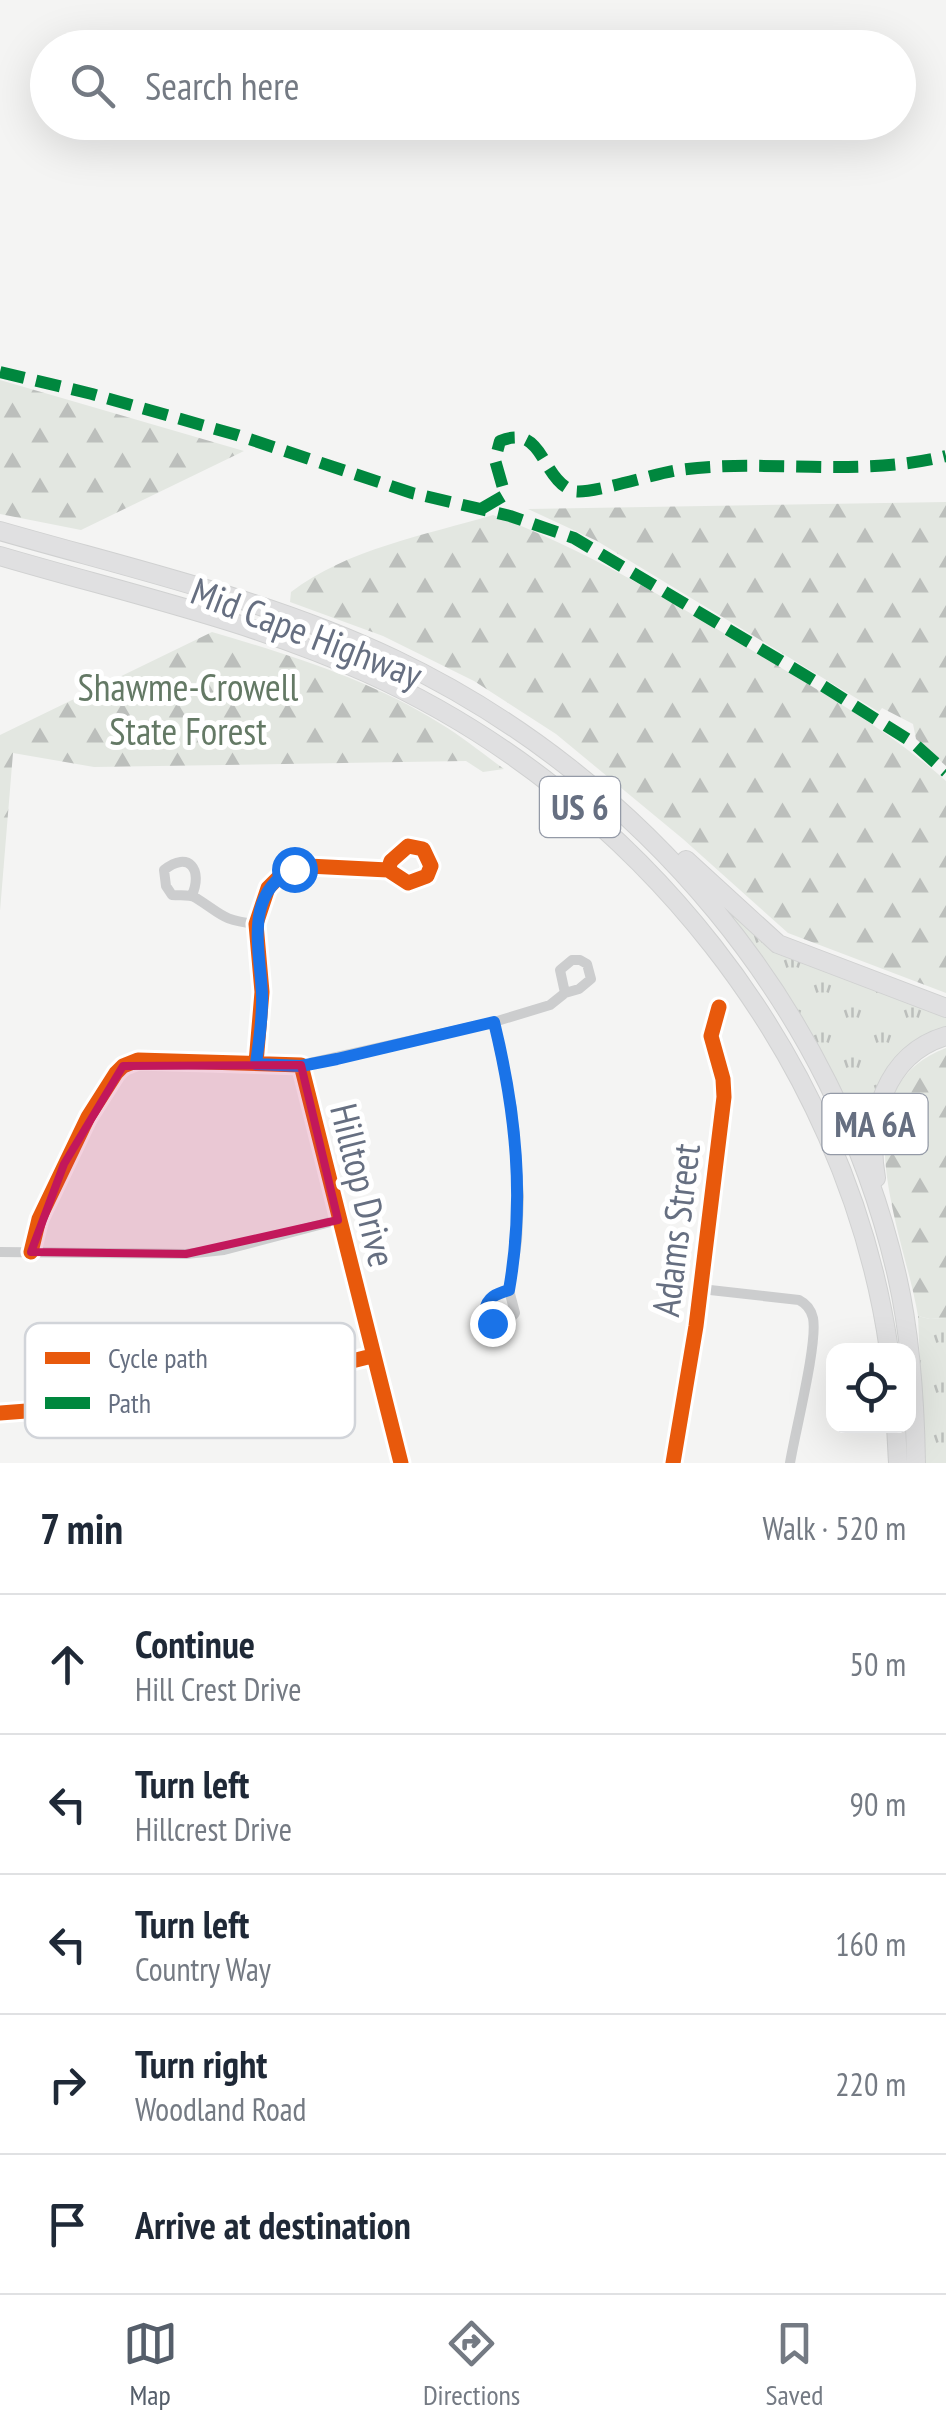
<!DOCTYPE html>
<html lang="en">
<head>
<meta charset="utf-8">
<style>
	body { margin:0; font-family:"PT Sans Narrow",sans-serif; background:#f6f6f7; color:#1f2937 }
	.controls { position:absolute; right:30px; bottom:30px; display:grid; overflow:hidden; border-radius:20px; box-shadow:0 10px 40px #0002 }
	.controls button { width:90px; height:90px; display:grid; place-items:center; padding:0; border:0; border-bottom:2px solid #e0e1e3; background:#fff; color:#1f2937; font:50px sans-serif }
	.stop { position:absolute; width:30px; height:30px; margin:-22px; border:8px solid #1a73e8; border-radius:50%; background:#fff }
	.stop.end { background:#1a73e8; border-color:#fff; box-shadow:0 2px 10px #0008 }
	.list { margin:0; padding:0; list-style:none }
	h2 { display:flex; justify-content:space-between; align-items:center; height:130px; margin:0; padding:0 40px; font-size:42px }
	h2 small { font-size:32px; font-weight:400; color:#747a83 }
	.list li { display:grid; grid-template-columns:65px 1fr auto; gap:30px; align-items:center; box-sizing:border-box; height:140px; padding:0 40px; border-top:2px solid #e0e1e3 }
	.list b { display:block; font-size:38px; white-space:nowrap }
	.list p { margin:0; font-size:32px; white-space:nowrap; color:#747a83 }
	.list em { font-size:32px; font-style:normal; color:#747a83 }
	.icon { flex:none; width:55px; height:55px; fill:none; stroke:currentColor; stroke-width:2; stroke-linecap:round; stroke-linejoin:round }
	.map { position:relative; flex:none; width:946px; height:1463px; overflow:hidden }
	.search { position:absolute; background:#fff; box-shadow:0 10px 40px #0002; left:30px; right:30px; top:30px; height:110px; display:flex; align-items:center; gap:25px; box-sizing:border-box; padding:0 35px; border-radius:55px; color:#747a83; font-size:38px }
	.sheet { height:830px; background:#fff }
	nav { display:flex; justify-content:space-around; align-items:center; box-sizing:border-box; height:140px; border-top:2px solid #e0e1e3; background:#fff; font-size:28px; color:#747a83 }
	nav a { display:grid; justify-items:center; gap:5px }
	nav .on { color:#555e6a }
	.map>svg:first-child { display:block }
	.grass { fill:url(#grass-tufts) }
	.forest { fill:url(#forest-firs) }
	.lines { fill:none; stroke-linecap:round; stroke-linejoin:round }
	.highway-casing { stroke:#d0d1d1; stroke-width:20 }
	.street { stroke:#cccdce; stroke-width:10 }
	.highway { stroke:#e0e0e1; stroke-width:18 }
	.quiet { stroke:#00873e; stroke-width:12; stroke-dasharray:25 12; stroke-linecap:butt }
	.cycleway-casing { stroke:#fff; stroke-width:21 }
	.cycleway { stroke:#e8590c; stroke-width:15 }
	.route { stroke:#1a73e8; stroke-width:12 }
	.marked { fill:#c2185b; fill-opacity:0.2; stroke:#c2185b; stroke-width:8; stroke-linejoin:round }
	.labels { text-anchor:middle; dominant-baseline:central; stroke-width:10; stroke-linejoin:round; paint-order:stroke }
	.shield { fill:#fff; stroke:#949aa7; stroke-width:2.5 }
	.shield-label { font-size:35px; font-weight:bold; fill:#666f81 }
	.street-label { font-size:38px; fill:#666f81; stroke:#fff }
	.park-label { font-size:38px; fill:#647965; stroke:#fff }
	.key { fill:#fff; stroke:#d1d4d9; stroke-width:2.5 }
	.key-label { font-size:28px; fill:#666f81 }
</style>
</head>
<body>
<div class="map">
<svg width="946" height="1463" viewBox="0 0 946 1463">
	<defs>
		<pattern id="grass-tufts" width="24" height="20" patternUnits="userSpaceOnUse" patternTransform="scale(2.5)"><rect width="24" height="20" fill="#e3e7e1"/><path d="M3 7l-1-3M5 7V3M7 7l1-3M15 17l-1-3M17 17v-4M19 17l1-3" fill="none" stroke="#bcbfbc"/></pattern>
		<pattern id="forest-firs" width="22" height="20" patternUnits="userSpaceOnUse" patternTransform="scale(2.5)"><rect width="22" height="20" fill="#e3e7e1"/><path d="M5 1l3.5 6h-7zM16 11l3.5 6h-7z" fill="#bcbfbc"/></pattern>
	</defs>
	<rect width="100%" height="100%" fill="#f4f4f3"/>
	<path class="grass" d="M708 890 762 940 946 1013V1030L919 1041 866 1136 855 1123 816 1048Z
		M918 1316 930 1319 946 1318V1463H924Z"/>
	<path class="forest" d="M0 380 244 451 81 530 0 514Z
		M946 502V766L916 739 913 724 882 708 879 712 597 541 528 509Z
		M493 515C589 551 676 604 763 657 826 695 890 731 946 781V993L788 933 683 839 556 734 474 681 383 636 290 602 291 592C347 549 426 535 493 515Z
		M212 632C290 655 371 680 441 724 463 737 483 754 504 769L483 772 466 761 94 767 13 753 0 911V735Z
		M946 1048V1318L930 1319 918 1316C905 1235 836 1089 946 1048Z"/>
	<g class="lines">
		<defs>
			<path id="highway" d="M0 531C132 569 270 600 394 659 642 777 836 1007 897 1276 911 1337 915 1400 916 1463
				M0 556C122 592 250 620 367 673 636 794 847 1055 889 1350
				M686 860 778 944 946 1008
				M876 1178C866 1121 885 1054 946 1036
				M896 1426 898 1463"/>
		</defs>
		<use href="#highway" class="highway-casing"/>
		<path class="street" d="M192 895C203 870 189 850 164 870L166 886 172 895C181 896 190 894 196 898 223 915 221 920 256 924
			M572 960H580L587 964 591 979 579 989 565 993 560 970Z
			M494 1022 512 1109 519 1197 517 1241 509 1290 515 1313 506 1324 491 1323 486 1316 487 1303 497 1294 509 1290
			M256 1063 262 992 256 924 268 888 280 876 308 866 388 870 408 883 427 876 431 866 423 849 408 846 391 861 388 870
			M301 1065 494 1022 550 1005 565 993
			M0 1252 186 1254 224 1250 338 1220
			M31 1252 39 1219 88 1117 116 1073 123 1066 138 1060 301 1065 401 1463
			M701 1289 799 1300C807 1304 811 1309 813 1318 818 1343 795 1432 790 1463
			M0 1413 208 1397 372 1356
			M673 1463 696 1326 724 1097 723 1079 711 1036 719 1007"/>
		<use href="#highway" class="highway"/>
		<path class="quiet" d="M0 372 92 394 237 435 412 493 510 516 574 538 823 686 912 742 946 772
			M481 509 505 495 495 460 500 441C545 423 540 480 574 491 589 495 656 473 679 470 766 458 859 478 946 456"/>
		<defs>
			<path id="cycleway" d="M256 1063 262 992 256 924 268 888 280 876 308 866 388 870 408 883 427 876 431 866 423 849 408 846 391 861 388 870
				M31 1252 39 1219 88 1117 116 1073 123 1066 138 1060 301 1065 401 1463
				M0 1413 208 1397 372 1356
				M673 1463 696 1326 724 1097 723 1079 711 1036 719 1007"/>
		</defs>
		<use href="#cycleway" class="cycleway-casing"/>
		<use href="#cycleway" class="cycleway"/>
	</g>
	<g class="lines">
		<path class="route" d="M294 869C243 893 260 949 262 994 263 1017 259 1040 256 1064L301 1066 337 1059 494 1022C516 1112 525 1199 509 1290 496 1294 487 1297 485 1311L492 1323"/>
	</g>
	<path class="marked" d="M301 1065 338 1220 186 1254 31 1252 64 1164 123 1066Z"/>
	<g class="labels">
		<g class="shield">
			<rect x="540" y="777" width="80" height="60" rx="8"/>
			<rect x="822.5" y="1094" width="105" height="60" rx="8"/>
		</g>
		<g class="shield-label">
			<text x="580" y="807">US 6</text>
			<text x="875" y="1124">MA 6A</text>
		</g>
		<g class="street-label">
			<text transform="translate(307 632) rotate(21)">Mid Cape Highway</text>
			<text transform="translate(364 1185) rotate(76)">Hilltop Drive</text>
			<text transform="translate(675 1230) rotate(-83)">Adams Street</text>
		</g>
		<g class="park-label">
			<text x="188" y="686">Shawme-Crowell<tspan x="188" dy="44">State Forest</tspan></text>
		</g>
	</g>
	<rect x="25" y="1323" width="330" height="115" rx="15" class="key"/>
	<rect x="45" y="1352" width="45" height="12" fill="#e8590c"/>
	<rect x="45" y="1397" width="45" height="12" fill="#00873e"/>
	<g class="key-label">
		<text x="108" y="1368">Cycle path</text>
		<text x="108" y="1413">Path</text>
	</g>
</svg>
<div class="controls">
<button><svg class="icon" aria-label="locate" viewBox="0 0 24 24"><circle cx="12" cy="12" r="6"/><path d="M12 2v4M12 18v4M2 12h4M18 12h4"/></svg></button>
</div>
<div class="stop" style="left:294px;top:869px"></div>
<div class="stop end" style="left:492px;top:1323px"></div>
<div class="search"><svg class="icon" aria-label="search" viewBox="0 0 24 24"><circle cx="10" cy="10" r="6"/><path d="M15 15l6 6"/></svg>Search here</div>
</div>
<section class="sheet">
<h2>7 min<small>Walk · 520 m</small></h2>
<ul class="list">
<li><svg class="icon" aria-label="ahead" viewBox="0 0 24 24"><path d="M12 20V5M6 11l6-6 6 6"/></svg><div><b>Continue</b><p>Hill Crest Drive</p></div><em>50 m</em></li>
<li><svg class="icon" aria-label="left" viewBox="0 0 24 24"><path d="M17 20v-9H6M10 6l-5 5 5 5"/></svg><div><b>Turn left</b><p>Hillcrest Drive</p></div><em>90 m</em></li>
<li><svg class="icon" aria-label="left" viewBox="0 0 24 24"><path d="M17 20v-9H6M10 6l-5 5 5 5"/></svg><div><b>Turn left</b><p>Country Way</p></div><em>160 m</em></li>
<li><svg class="icon" aria-label="right" viewBox="0 0 24 24"><path d="M7 20v-9h11M14 6l5 5-5 5"/></svg><div><b>Turn right</b><p>Woodland Road</p></div><em>220 m</em></li>
<li><svg class="icon" aria-label="arrive" viewBox="0 0 24 24"><path d="M6 21V4h12l-3 4 3 4H6"/></svg><div><b>Arrive at destination</b></div></li>
</ul>
</section>
<nav>
<a class="on"><svg class="icon" aria-label="map" viewBox="0 0 24 24"><path d="M3 6l6-2 6 2 6-2v14l-6 2-6-2-6 2zM9 4v14M15 6v14"/></svg>Map</a>
<a><svg class="icon" aria-label="directions" viewBox="0 0 24 24"><path d="M12 3l9 9-9 9-9-9zM9 14v-3h6M13 9l2 2-2 2"/></svg>Directions</a>
<a><svg class="icon" aria-label="saved" viewBox="0 0 24 24"><path d="M7 4h10v16l-5-4-5 4z"/></svg>Saved</a>
</nav>
</body>
</html>
